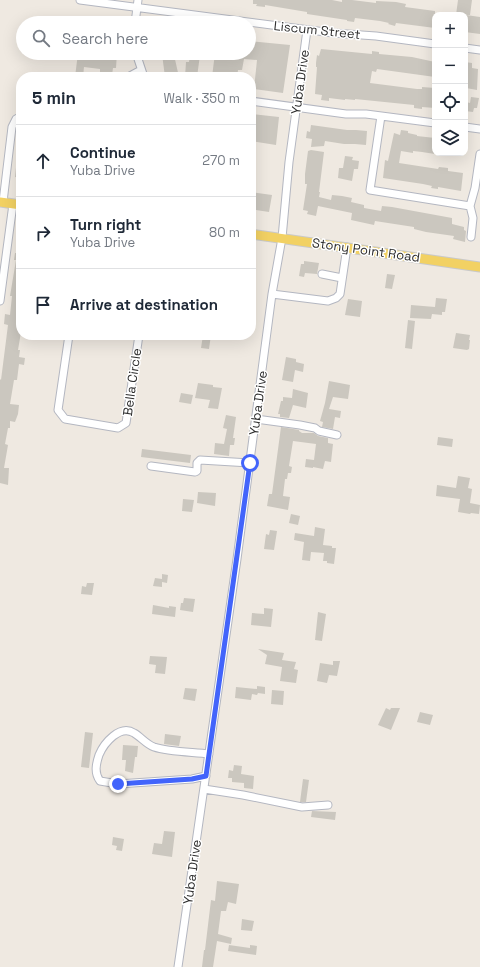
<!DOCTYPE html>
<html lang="en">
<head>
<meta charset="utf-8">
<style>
	body { margin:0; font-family:"Space Grotesk",sans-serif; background:#f2f2f3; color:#1f2937 }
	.controls { position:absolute; right:12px; top:12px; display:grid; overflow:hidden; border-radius:8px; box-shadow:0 4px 16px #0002 }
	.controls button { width:36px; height:36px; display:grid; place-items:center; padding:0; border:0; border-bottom:1px solid #e0e1e3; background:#fff; color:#1f2937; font:20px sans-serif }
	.stop { position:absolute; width:12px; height:12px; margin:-9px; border:3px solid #4264fb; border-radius:50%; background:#fff }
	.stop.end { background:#4264fb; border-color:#fff; box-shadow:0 1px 4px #0008 }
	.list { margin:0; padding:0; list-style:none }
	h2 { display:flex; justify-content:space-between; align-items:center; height:52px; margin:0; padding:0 16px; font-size:17px }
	h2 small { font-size:13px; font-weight:400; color:#747a83 }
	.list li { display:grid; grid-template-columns:26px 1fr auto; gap:12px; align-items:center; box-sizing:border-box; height:72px; padding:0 16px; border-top:1px solid #e0e1e3 }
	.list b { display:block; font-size:15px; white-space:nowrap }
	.list p { margin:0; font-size:13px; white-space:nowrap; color:#747a83 }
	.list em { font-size:13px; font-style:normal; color:#747a83 }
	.icon { flex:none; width:22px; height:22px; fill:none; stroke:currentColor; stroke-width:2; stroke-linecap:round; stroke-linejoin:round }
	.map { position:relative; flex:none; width:480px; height:967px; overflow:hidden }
	.search { position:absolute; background:#fff; box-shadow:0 4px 16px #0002; left:16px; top:16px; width:240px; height:44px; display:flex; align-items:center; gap:10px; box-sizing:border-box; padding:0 14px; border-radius:22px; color:#747a83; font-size:15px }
	.panel { position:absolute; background:#fff; box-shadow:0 4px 16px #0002; left:16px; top:72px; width:240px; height:268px; border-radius:16px }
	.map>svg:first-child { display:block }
	.building { fill:#cbc7bf }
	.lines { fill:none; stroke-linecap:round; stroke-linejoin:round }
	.minor-casing { stroke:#b4b7c1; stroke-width:9 }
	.major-casing { stroke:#c9c9c9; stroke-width:11 }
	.minor { stroke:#fff; stroke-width:7 }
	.major { stroke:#f2d163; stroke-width:9 }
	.route { stroke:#4264fb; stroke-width:5 }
	.labels { text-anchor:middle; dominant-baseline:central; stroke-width:3; stroke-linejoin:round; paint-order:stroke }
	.street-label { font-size:13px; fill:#2e2e2e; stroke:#fff }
</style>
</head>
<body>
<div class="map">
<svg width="480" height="967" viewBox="0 0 480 967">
	<rect width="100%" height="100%" fill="#efe9e1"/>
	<path class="building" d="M253 0H332L342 2V0H352L376 3V1L396 2 406 4 405 7 435 11V28L396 23 395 26 388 24 389 23 380 21 355 18 354 22 347 21V20L307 14V12L265 5V7L256 6 257 4H253Z
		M458 0H472L470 15H466L480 17V34L465 32V15H456Z
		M249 41 290 45 283 93 254 89 257 60 244 59 242 70H238L237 77H212L215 53H249Z
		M321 49 372 54V51L379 52V54L412 57 435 62V77L377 69 376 72 372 71 370 83 417 89H422V87L435 88V108L422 107V109L414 108V105L355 99V100L345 99V100L329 98V101L321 100 322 95 315 94 317 67H316V63L317 55 319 56Z
		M78 53H89L103 56V53H117L116 68H113L112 75 100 73V69L84 67 83 77H75Z
		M169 53H172L173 55H174L179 77H165L162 54Z
		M190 54 200 55 197 77H185L186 62H189Z
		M465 62 472 63V68L478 69 477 90 466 88 467 74H465Z
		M471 97 479 98 477 108H474L473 112 465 111 466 102 470 103Z
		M251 114 279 117 276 145 251 141Z
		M311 125 347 130H356L367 131 366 145 355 144H344L325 141 324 146 311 147 312 139 306 138 307 131 310 132Z
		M401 130 408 131V133L417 135V136L435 138V154L422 152 413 151V153L401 151 399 163 438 169 439 167 448 168V171L463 173 461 191 438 187V189L431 188 432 186 423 184 383 178 385 160 388 161 394 133 400 135Z
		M311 150 324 152 319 192H320L319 197 331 200 332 195 342 196 352 198 351 202 364 205V208L381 211 382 206 392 207 452 218V224L464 227V230L466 231 465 242 453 239 454 236 426 232 414 229V227L375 221 374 225 351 220 352 213 318 206 316 216 307 214 308 211 303 210 307 184H305V174L308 151Z
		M345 156 353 157 352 160 359 161 358 169H354L352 181 338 178 339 168H343Z
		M17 158H21V178L15 177Z
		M251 192 272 195 269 212 256 210 255 222H251Z
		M17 252H21V332L18 350H20L19 357 25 358 24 365 19 364 17 380H14L10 404 19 405 18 414 15 422 10 421V428H8L5 444 8 445 4 468H9L8 485 0 483V379L1 380 8 325 4 324 5 314 10 315 12 296H10L16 260H14L15 253H17Z
		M304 261 319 263 317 274 305 273 304 277 299 276 301 264H304Z
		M387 274 395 275 392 289 385 288Z
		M436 298 447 299 445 312H442V315L432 314 431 319 410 318 411 305 435 307Z
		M348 299 362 301 360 317 345 315Z
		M408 320 415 321 412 349 405 348Z
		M456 333 470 335 469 340H470L469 349 467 350 453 348Z
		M203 335H211L209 349 201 348Z
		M286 357 296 359V362L304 364 303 372 295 370 293 382 282 380Z
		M329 381 350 385 348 399 333 397 329 409 341 411 340 418 335 417 333 429 322 427 323 422 320 421 325 403Z
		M198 383 213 385V387L222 388 218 409 208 408 210 400 195 398Z
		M293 389 308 393 306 408 293 405 289 418 280 417V414H278L281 401H283V397L292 398Z
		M181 393 193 395 191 404 179 402Z
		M226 415 236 417 233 438H235L234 445H230L229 456 214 454 215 443 224 444 227 429 223 428Z
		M281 427 299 430V431L302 433H314L318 436 328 438V443L333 444 331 462 325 461 323 469 313 467V468L305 467 306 459 314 460 316 444 293 441 289 466 292 467 291 473H288L287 479H285L283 496 290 497 288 510 267 506 269 494H272Z
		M438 437 453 439 452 447 437 445Z
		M142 449 191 455 190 463 141 457Z
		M458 476 470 478 468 488 472 489 470 503 480 505 479 514 471 513 470 514 458 512 460 499 436 496 437 485 456 488Z
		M198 492 216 493 215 506 197 503Z
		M183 499 194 500 192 512 182 511Z
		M291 514 300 516 298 525 289 523Z
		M315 527 325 529 323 545 332 546V548H336L334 564 327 563V561H323L324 553 311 552 310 561 302 560 304 542 294 540 295 533 314 536Z
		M270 530 277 531 274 550 264 549 266 534 269 535Z
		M162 574 168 575 167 583 162 582V587L153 586 155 578 162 579Z
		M87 583H94L92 595 81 594 82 586 86 587Z
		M184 598 195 599 193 612 180 610 181 603H183Z
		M153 605 169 608V606L176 607 175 617 152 614Z
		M264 608 273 609 271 627 251 625 252 613 264 614Z
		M318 612 326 614 322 641 315 640Z
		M258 649 284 653 282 660 296 662 294 669 298 670 296 683 280 681 282 667 265 664 267 655Z
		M150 656 167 657 165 674 155 673 156 665 149 664Z
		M333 661H340L337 676 329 675 327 683 317 681 320 663 333 665Z
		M257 686 265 687V694L258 693 257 695 252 694 251 700 235 698 236 687 257 689Z
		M185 688 197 689 195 701 183 699Z
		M272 690 284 691 283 705 271 704Z
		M386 708 390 710 391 708H400L391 730 378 725Z
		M420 712 433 715 430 725 417 722Z
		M85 732 93 733 89 768 81 767Z
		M165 734 181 736 179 746 164 744Z
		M123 745 138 746 137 757H135L133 773 125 771 126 760H122Z
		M234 765 242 766 241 774 254 776 253 789 244 788V783L232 782V778H228L229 770 233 771Z
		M303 779 309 780 306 802H300Z
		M312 811 336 812 335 820 311 817Z
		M164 831 175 832 172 857 152 854 154 843 162 844Z
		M113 837 124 839 122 851 116 850 117 846 112 845Z
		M217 881 239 884 236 904 228 902 226 911H221L218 934 232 938 231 944 217 941 213 967H202L204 950H205L211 900 215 901Z
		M242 919 254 921 252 931 241 930Z
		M229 945 250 948V945L257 946 256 955 228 951Z"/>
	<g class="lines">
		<defs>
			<path id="minor" d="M80 0 333 33 376 36 435 44
				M135 23 138 0
				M465 48 480 50
				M136 53 144 77
				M128 77 141 70
				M251 101 346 114H366L435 123
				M381 116 370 190 470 206
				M465 127 480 129
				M3 202 12 127 16 119 21 116
				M470 206 475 188 480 154
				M470 206 473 218 471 237
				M322 274 342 278
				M272 294 328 301 336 298 340 294 347 247
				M0 301 13 204
				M69 335 58 410 65 419 118 428 126 423 139 335
				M256 419 300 425 315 428 319 431 337 435
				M151 466 195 472 197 471V463L200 460 250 463
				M206 776 192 779 118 784 100 781C94 773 96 764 99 755 104 743 120 724 134 733 141 737 146 744 154 747 169 752 193 752 209 754
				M204 789 243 795 302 807 328 805
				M178 967 237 559 272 294 282 238 289 162 307 30"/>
			<path id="major" d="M0 202 21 205
				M251 234 480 267"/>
		</defs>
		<use href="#minor" class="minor-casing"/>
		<use href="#major" class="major-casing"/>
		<use href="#minor" class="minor"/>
		<use href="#major" class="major"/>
	</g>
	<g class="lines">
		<path class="route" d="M118 784 192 779 206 776 250 463"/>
	</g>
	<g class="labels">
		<g class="street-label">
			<text transform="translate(317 30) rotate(6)">Liscum Street</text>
			<text transform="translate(300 82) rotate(-82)">Yuba Drive</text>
			<text transform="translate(366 250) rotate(8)">Stony Point Road</text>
			<text transform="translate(132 382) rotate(-82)">Bella Circle</text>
			<text transform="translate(258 403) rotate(-82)">Yuba Drive</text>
			<text transform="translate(192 872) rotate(-82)">Yuba Drive</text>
		</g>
	</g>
</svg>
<div class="controls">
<button>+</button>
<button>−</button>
<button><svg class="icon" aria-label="locate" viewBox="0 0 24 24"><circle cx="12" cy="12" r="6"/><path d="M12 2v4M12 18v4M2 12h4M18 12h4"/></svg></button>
<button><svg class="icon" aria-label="layers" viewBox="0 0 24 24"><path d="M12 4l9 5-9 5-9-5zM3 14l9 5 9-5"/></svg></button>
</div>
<div class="stop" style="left:250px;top:463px"></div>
<div class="stop end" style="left:118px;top:784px"></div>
<div class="search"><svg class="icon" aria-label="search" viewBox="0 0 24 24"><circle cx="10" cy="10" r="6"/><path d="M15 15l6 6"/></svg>Search here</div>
<section class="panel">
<h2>5 min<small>Walk · 350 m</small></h2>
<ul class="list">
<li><svg class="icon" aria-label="ahead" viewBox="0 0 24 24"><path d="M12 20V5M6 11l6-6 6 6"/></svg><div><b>Continue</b><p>Yuba Drive</p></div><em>270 m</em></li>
<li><svg class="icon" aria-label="right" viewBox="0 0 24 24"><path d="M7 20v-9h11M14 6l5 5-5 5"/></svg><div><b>Turn right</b><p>Yuba Drive</p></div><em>80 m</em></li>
<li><svg class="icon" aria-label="arrive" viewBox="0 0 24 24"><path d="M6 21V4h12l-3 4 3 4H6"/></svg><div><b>Arrive at destination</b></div></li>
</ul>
</section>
</div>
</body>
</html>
